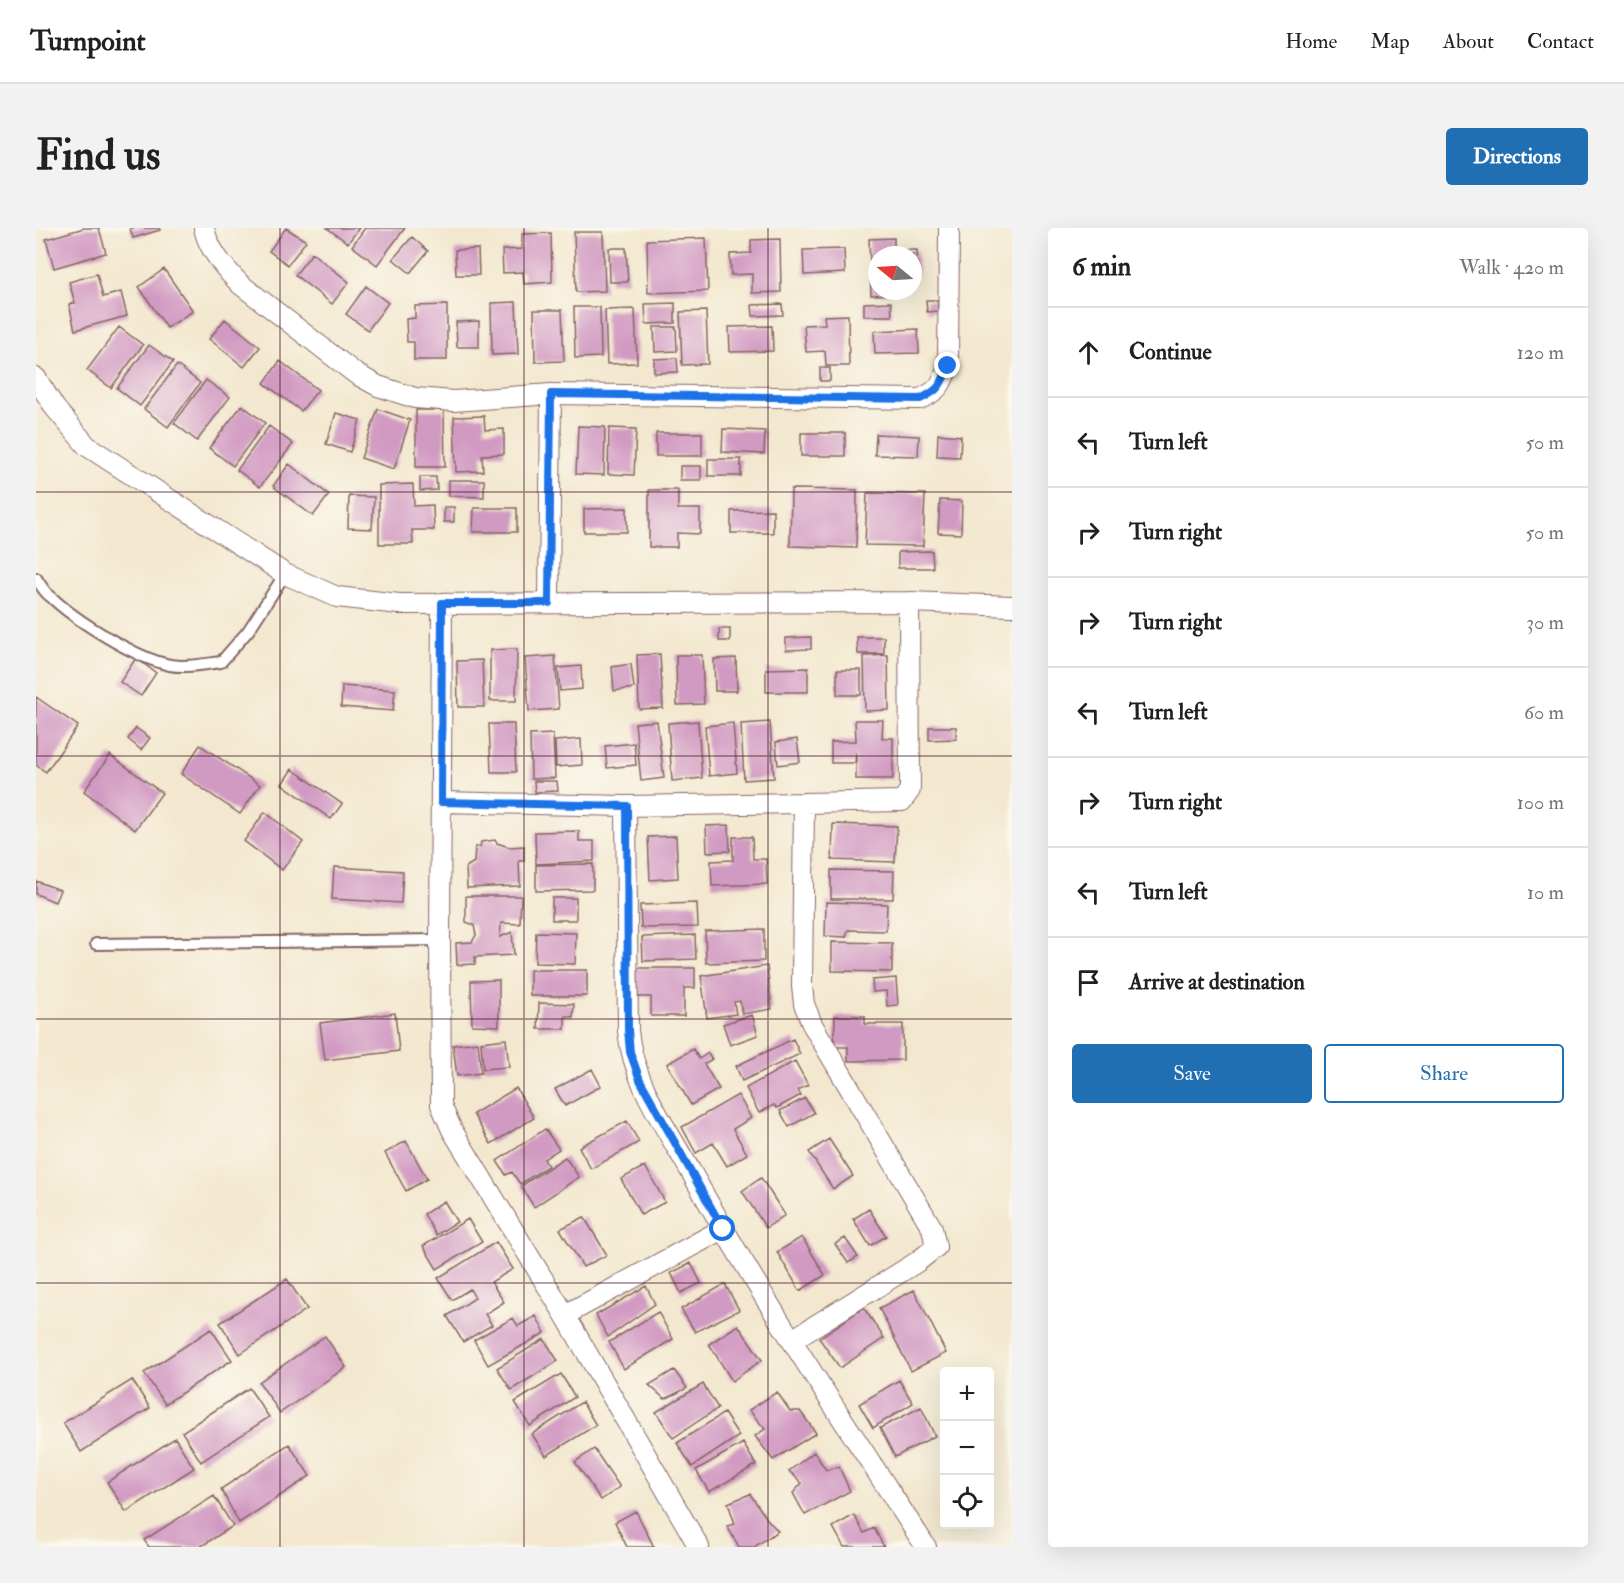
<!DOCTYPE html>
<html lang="en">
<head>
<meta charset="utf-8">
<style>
	body { margin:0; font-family:"IM FELL Double Pica",serif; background:#f2f2f2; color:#202124 }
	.controls { position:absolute; right:18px; bottom:18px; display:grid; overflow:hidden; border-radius:6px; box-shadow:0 6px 24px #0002 }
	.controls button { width:54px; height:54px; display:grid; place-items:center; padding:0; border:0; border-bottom:2px solid #e0e0e0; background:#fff; color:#202124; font:30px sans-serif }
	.compass { position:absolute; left:832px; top:18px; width:54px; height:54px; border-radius:50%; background:#fff; box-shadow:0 6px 24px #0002; rotate:288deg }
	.stop { position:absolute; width:18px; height:18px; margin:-14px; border:4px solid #1a73e8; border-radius:50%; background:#fff }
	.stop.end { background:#1a73e8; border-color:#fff; box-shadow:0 2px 6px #0008 }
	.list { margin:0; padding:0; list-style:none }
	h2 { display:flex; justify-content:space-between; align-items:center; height:78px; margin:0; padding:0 24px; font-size:26px }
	h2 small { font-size:20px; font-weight:400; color:#757577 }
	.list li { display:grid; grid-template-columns:39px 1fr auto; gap:18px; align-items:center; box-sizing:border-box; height:90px; padding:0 24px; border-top:2px solid #e0e0e0 }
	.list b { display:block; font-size:22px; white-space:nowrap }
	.list em { font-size:20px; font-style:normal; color:#757577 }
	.actions { display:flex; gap:12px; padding:18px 24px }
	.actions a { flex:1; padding:14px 0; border:2px solid #1f6fb2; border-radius:6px; text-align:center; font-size:21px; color:#1f6fb2 }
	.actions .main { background:#1f6fb2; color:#fff }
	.icon { flex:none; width:33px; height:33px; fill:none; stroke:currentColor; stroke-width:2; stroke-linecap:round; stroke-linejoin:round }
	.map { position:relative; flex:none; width:976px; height:1319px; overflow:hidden; border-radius:6px }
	header { display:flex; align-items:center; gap:36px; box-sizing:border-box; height:84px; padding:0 30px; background:#fff; border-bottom:2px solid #e0e0e0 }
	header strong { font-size:28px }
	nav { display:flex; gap:33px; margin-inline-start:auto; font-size:21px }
	.intro { display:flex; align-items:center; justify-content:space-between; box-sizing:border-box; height:144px; padding:0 36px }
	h1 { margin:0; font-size:42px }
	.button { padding:15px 27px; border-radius:6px; background:#1f6fb2; color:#fff; font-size:21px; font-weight:700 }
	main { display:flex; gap:36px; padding:0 36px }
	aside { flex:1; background:#fff; border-radius:6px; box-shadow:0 6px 24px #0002 }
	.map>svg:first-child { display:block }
	.building { fill:#d19ac2 }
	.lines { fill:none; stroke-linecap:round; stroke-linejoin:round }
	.lane-casing { stroke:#856564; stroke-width:14 }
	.street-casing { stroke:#856564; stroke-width:22 }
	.lane { stroke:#fff; stroke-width:10 }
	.street { stroke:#fff; stroke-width:20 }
	.route { stroke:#1a73e8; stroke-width:8 }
	.grid { fill:none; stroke:#4a1f2b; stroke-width:1.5; stroke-opacity:0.55 }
</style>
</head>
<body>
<header>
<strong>Turnpoint</strong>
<nav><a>Home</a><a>Map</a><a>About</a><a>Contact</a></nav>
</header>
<div class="intro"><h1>Find us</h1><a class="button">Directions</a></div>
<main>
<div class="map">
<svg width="976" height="1319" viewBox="0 0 976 1319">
	<rect width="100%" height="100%" fill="#fbf7ec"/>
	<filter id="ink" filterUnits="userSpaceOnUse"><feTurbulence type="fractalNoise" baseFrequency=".0167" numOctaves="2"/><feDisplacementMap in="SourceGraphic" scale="12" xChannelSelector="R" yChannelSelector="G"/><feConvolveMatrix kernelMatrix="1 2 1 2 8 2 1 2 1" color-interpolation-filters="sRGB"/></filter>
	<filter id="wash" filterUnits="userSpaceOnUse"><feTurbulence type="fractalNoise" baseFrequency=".008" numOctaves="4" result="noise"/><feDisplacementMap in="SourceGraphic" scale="24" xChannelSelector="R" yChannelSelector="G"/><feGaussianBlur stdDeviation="1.35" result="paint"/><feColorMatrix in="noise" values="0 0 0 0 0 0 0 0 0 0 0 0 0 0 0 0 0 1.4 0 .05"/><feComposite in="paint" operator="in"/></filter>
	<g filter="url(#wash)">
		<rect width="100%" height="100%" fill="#f3e8cf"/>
		<g id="blocks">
			<path class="building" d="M48 0H63L70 25 18 40 10 11Z
				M94 0H123L124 2 97 10Z
				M250 0 270 13 252 37 233 23Z
				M291 0H323L312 15Z
				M329 0H369L341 37 316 18Z
				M538 4H567L569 63 540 64Z
				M515 5 516 54 488 56 487 44 467 45 466 22 486 21V6Z
				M376 9 392 23 374 45 357 31Z
				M670 10 672 63 612 65 611 12Z
				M858 10V22H881L882 46H877V27H841V63H859V66L835 67 833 11Z
				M744 11 745 64 716 65V46L695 47 694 26 715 25V12Z
				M573 20H590L592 54H574Z
				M442 21 443 47H420L419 22Z
				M808 21 809 45 768 47 767 22Z
				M276 25 313 54 296 76 259 47Z
				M128 41 157 83 131 100 103 59Z
				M61 46 67 69 85 64 91 88 39 102 33 76 39 75 33 54Z
				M330 58 352 75 332 102 310 86Z
				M890 72H902V83L891 84Z
				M480 74 482 126 456 127 455 75Z
				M855 74 856 88H828V75Z
				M639 75V95L610 96 609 76Z
				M746 76 747 87 717 88 716 77Z
				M411 77V132H378V114H371L370 91 379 90V78Z
				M538 79H564L565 129 539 130Z
				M599 81 601 135 571 136 569 82Z
				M498 82H526L528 133 499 134Z
				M670 83 672 136 646 137 644 84Z
				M812 87 813 138H790L789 123 770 124 768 97 789 96 788 88Z
				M189 91 224 119 208 139 173 111Z
				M443 93V119H421L420 94Z
				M736 98 737 123 694 124 693 99Z
				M83 99 107 117 75 160 51 142Z
				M618 99H640L641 123 619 124Z
				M882 101 883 125 839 126 838 103Z
				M113 117 137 134 104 178 81 160Z
				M641 130 642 144 618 145V131Z
				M244 133 282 162 265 183 228 155Z
				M141 137 164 155 132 199 108 181Z
				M784 140H794V153H784Z
				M170 152 194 169 161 213 138 195Z
				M206 177 229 195 197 238 173 220Z
				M342 181 374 192 358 241 325 230Z
				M380 182H408L409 239H380Z
				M300 185 324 192 314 224 290 216Z
				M448 188 449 202 468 201V226L446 227 447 243 420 244 418 189Z
				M233 198 257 216 224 259 201 242Z
				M542 198 569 199 568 247 540 246Z
				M573 200 600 201 598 247 572 246Z
				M687 201 729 203 728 226 686 224Z
				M620 205H666V228H620Z
				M765 205H809V228H765Z
				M840 206 883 208 882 228 839 227Z
				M902 206 925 208 924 229 901 228Z
				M672 231H705V248H672Z
				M253 236 293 267 277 288 237 258Z
				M644 238H665V252H644Z
				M384 249H400L401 262 384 263Z
				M413 252H448V269L413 268Z
				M377 256 378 278 397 277 398 302H376L377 316H343V257Z
				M755 261 821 262 820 320 754 318Z
				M613 262H642V281H664V306L641 305V319H613Z
				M831 265 889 266 887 318 829 317Z
				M313 268 338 269 336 301 312 300Z
				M904 272 926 273 925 306 902 305Z
				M408 279H418V294H408Z
				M438 280H481V304H437Z
				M591 280V304H548V281Z
				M737 282V305H695V283Z
				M896 323 897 340H862V324Z
				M683 401H694V413H683Z
				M775 409V421L750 422V410Z
				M821 409H848V426H822Z
				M481 421 480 473H454V422Z
				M624 426 627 480 603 481 601 427Z
				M640 427H666L668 476 641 477Z
				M852 427 853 482 829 483 828 428Z
				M519 428 523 481 493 483 489 430Z
				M100 430 120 445 105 468 84 454Z
				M700 430 701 463H679L678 431Z
				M446 432 448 479H422L421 433Z
				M595 436 598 460 578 463 576 439Z
				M545 438 546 461 524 463 522 440Z
				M772 440V464H730V441Z
				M801 442H825V467H801Z
				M306 458 359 462 357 483 305 479Z
				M0 469 42 498 10 544 0 537Z
				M819 492H847L846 510H857V551H820V524L819 535H795V514L820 513Z
				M621 493 628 550 605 553 599 495Z
				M662 493 666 550 636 553 632 495Z
				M734 494 738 550 708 552 705 496Z
				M697 495 701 545 673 548 669 498Z
				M453 496H478L480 544H455Z
				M893 499H920V511L893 512Z
				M100 500 114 510 105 522 92 511Z
				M517 506 519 550 495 551 494 507Z
				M545 511 546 537 520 539 519 513Z
				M761 511 764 534 742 537 740 514Z
				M598 515 600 537 571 540 569 518Z
				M164 517 224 557 204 586 145 546Z
				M74 527 126 565 99 602 48 563Z
				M256 541 306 576 295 591 246 556Z
				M498 553H521L522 563 499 564Z
				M229 584 267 614 246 642 208 613Z
				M797 596 861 598 859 634 796 632Z
				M693 597 694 623 671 624 670 598Z
				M543 603V613H558V633L500 636 499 604Z
				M640 608 642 650 614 652 612 609Z
				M697 609H716L717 631H730L731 656 676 658 675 633 697 632Z
				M459 612 461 615 473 619 488 618V633H483L484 658 431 660 430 639 438 634 439 619H444L445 614Z
				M557 636V662L500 663V637Z
				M298 639 367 643 365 675 296 671Z
				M795 642 858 643 857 671H795Z
				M0 653 24 662 19 674 0 666Z
				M430 668H485L484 696 465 695 464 709 476 704 478 727 439 729V736L421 737 420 715 436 714 440 707 438 697 430 694Z
				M516 670H540V692H516Z
				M790 674 851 676 850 703 812 702 810 709 789 708Z
				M661 675 662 699 605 700 604 677Z
				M728 701V733L670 735 669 703Z
				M500 704 540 705 539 736 499 735Z
				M659 707 660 731 607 733 606 709Z
				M796 714 856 715V744L796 743Z
				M731 738 736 781 706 786 704 773 698 774 700 786 671 790 665 748Z
				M595 740H659V760H648V788H615V769H595Z
				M494 742H551V768H494Z
				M860 750 862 777 851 778 850 763 837 764 836 752Z
				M463 752V798L436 797 435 753Z
				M503 775 538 776 537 789 529 788V801H502Z
				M359 785 363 823 289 832 284 795Z
				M716 787 722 807 694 817 687 796Z
				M799 788H829V796H867V832L812 833V819H798Z
				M470 811 473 839 447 841 445 814Z
				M757 811 764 826 706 853 700 838Z
				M442 814 445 845 421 848 417 817Z
				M657 821 663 831 672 825 676 831 668 836 683 861 655 877 631 836Z
				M759 833 772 857 762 862 765 867 741 880 738 877 723 885 710 860Z
				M556 841 565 858 529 878 519 861Z
				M480 860 498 890 455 916 437 886Z
				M702 867 715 890 697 901 711 926 691 938 677 915 660 925 646 899Z
				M769 870 778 885 753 899 744 883Z
				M591 893 603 914 555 941 543 919Z
				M509 901 523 921 508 931 512 938 484 956 476 944 470 947 461 933Z
				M793 911 817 948 797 961 773 924Z
				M370 913 391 951 370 963 349 925Z
				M529 929 543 949 498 979 485 958Z
				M609 938 629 974 605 987 585 951Z
				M725 950 749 987 730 1000 706 963Z
				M408 973 421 994 400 1007 388 986Z
				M833 981 850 1008 834 1018 817 991Z
				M548 989 571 1027 547 1039 524 1001Z
				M432 991 446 1014 401 1041 387 1018Z
				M766 1009 789 1047 764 1063 741 1024Z
				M809 1010 822 1029 812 1035 799 1016Z
				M460 1014 477 1041 455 1054 468 1074 449 1086 456 1097 427 1114 411 1088 439 1070 434 1061 416 1072 402 1050Z
				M655 1035 665 1055 645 1065 635 1045Z
				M251 1051 271 1081 204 1126 184 1095Z
				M689 1056 703 1082 659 1104 645 1081Z
				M610 1058 619 1076 572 1109 560 1087Z
				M878 1062 910 1125 875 1143 843 1080Z
				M828 1080 848 1110 804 1140 783 1110Z
				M622 1084 637 1111 588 1141 573 1114Z
				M500 1088 509 1105 452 1137 438 1112 477 1090 482 1098Z
				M702 1097 726 1132 696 1153 673 1116Z
				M175 1101 196 1132 129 1176 108 1145Z
				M289 1108 310 1139 244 1185 223 1154Z
				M508 1111 522 1133 475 1162 461 1140Z
				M638 1142 651 1160 629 1171 613 1157Z
				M525 1146 539 1169 494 1198 479 1174Z
				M96 1152 114 1180 45 1224 27 1195Z
				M863 1152 877 1175 837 1200 823 1176Z
				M667 1156 682 1180 637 1210 620 1184Z
				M213 1160 233 1189 165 1234 146 1204Z
				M741 1164 754 1183H764L780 1205 737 1232 719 1208 729 1201 713 1182Z
				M546 1174 560 1197 510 1228 496 1206Z
				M885 1179 899 1208 859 1229 844 1200Z
				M688 1185 703 1208 656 1239 641 1215Z
				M139 1210 158 1240 90 1284 71 1254Z
				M707 1215 720 1237 673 1264 660 1242Z
				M253 1216 274 1248 203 1295 185 1261Z
				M558 1221 584 1259 565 1272 539 1234Z
				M778 1224 790 1242 803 1239 814 1263 769 1287 757 1265 766 1255 753 1243Z
				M714 1266 731 1291 742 1303 718 1319H703L691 1298 699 1296 692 1275Z
				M178 1268 197 1298 164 1319H113L108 1312Z
				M600 1283 618 1319H591L579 1294Z
				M818 1287 828 1305 838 1300 848 1319H808L797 1299Z"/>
		</g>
	</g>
	<g filter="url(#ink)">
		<use href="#blocks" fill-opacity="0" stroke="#856564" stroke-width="1.5"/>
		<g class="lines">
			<defs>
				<path id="lane" d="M0 350C4 356 8 364 14 368 39 392 101 431 134 437 150 440 169 436 185 434L212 403 249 346
					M60 716 404 712"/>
				<path id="street" d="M168 0C172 21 189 41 204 56L320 146 342 158 379 170 418 173 515 166 513 374
					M0 150 19 180 51 218 249 346 301 369 363 376 873 374 976 378
					M515 166 884 171C902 163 906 157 912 138L913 0
					M406 375 404 712 405 877 416 902 529 1087 663 1319
					M405 574 590 578 592 803C597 854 629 898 654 942 726 1072 809 1195 890 1319
					M768 575 866 573 874 562 873 374
					M590 578 768 575 766 758 768 776 776 796 896 1000 900 1019 881 1034 756 1112
					M529 1087 687 1001"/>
			</defs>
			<use href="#lane" class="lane-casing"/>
			<use href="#street" class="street-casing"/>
			<use href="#lane" class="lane"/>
			<use href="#street" class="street"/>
		</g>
	</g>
	<g class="lines" filter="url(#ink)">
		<path class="route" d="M687 1001 604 852 594 824 592 802 591 578 405 574 406 375H513L515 166 884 171C902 163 906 157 912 138"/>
	</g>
	<path class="grid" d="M244 0V1319M488 0V1319M732 0V1319M0 264H976M0 528H976M0 791H976M0 1055H976"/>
</svg>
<div class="controls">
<button>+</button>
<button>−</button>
<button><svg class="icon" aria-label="locate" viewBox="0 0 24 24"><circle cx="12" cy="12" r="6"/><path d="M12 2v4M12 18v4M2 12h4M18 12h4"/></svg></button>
</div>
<svg class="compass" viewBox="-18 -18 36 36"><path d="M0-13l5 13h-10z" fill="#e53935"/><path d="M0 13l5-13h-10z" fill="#757577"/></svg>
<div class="stop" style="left:687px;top:1001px"></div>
<div class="stop end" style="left:912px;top:138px"></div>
</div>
<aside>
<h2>6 min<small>Walk · 420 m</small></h2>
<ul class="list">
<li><svg class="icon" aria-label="ahead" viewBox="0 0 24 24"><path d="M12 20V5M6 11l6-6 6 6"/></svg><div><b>Continue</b></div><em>120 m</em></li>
<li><svg class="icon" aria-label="left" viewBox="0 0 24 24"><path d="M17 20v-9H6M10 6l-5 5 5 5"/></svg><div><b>Turn left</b></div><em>50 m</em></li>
<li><svg class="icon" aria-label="right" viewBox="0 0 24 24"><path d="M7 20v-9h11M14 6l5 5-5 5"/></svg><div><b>Turn right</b></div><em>50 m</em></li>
<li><svg class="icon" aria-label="right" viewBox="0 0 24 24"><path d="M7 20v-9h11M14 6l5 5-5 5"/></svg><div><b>Turn right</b></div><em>30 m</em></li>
<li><svg class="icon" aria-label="left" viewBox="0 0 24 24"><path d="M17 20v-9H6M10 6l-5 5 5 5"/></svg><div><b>Turn left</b></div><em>60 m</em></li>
<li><svg class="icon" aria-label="right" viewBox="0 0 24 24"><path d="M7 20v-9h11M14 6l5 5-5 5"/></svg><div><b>Turn right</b></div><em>100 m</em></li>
<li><svg class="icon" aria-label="left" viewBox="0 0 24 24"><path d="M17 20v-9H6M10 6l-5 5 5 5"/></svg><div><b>Turn left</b></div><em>10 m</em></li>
<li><svg class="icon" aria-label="arrive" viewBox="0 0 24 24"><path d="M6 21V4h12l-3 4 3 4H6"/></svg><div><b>Arrive at destination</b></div></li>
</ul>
<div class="actions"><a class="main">Save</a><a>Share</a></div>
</aside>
</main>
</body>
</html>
